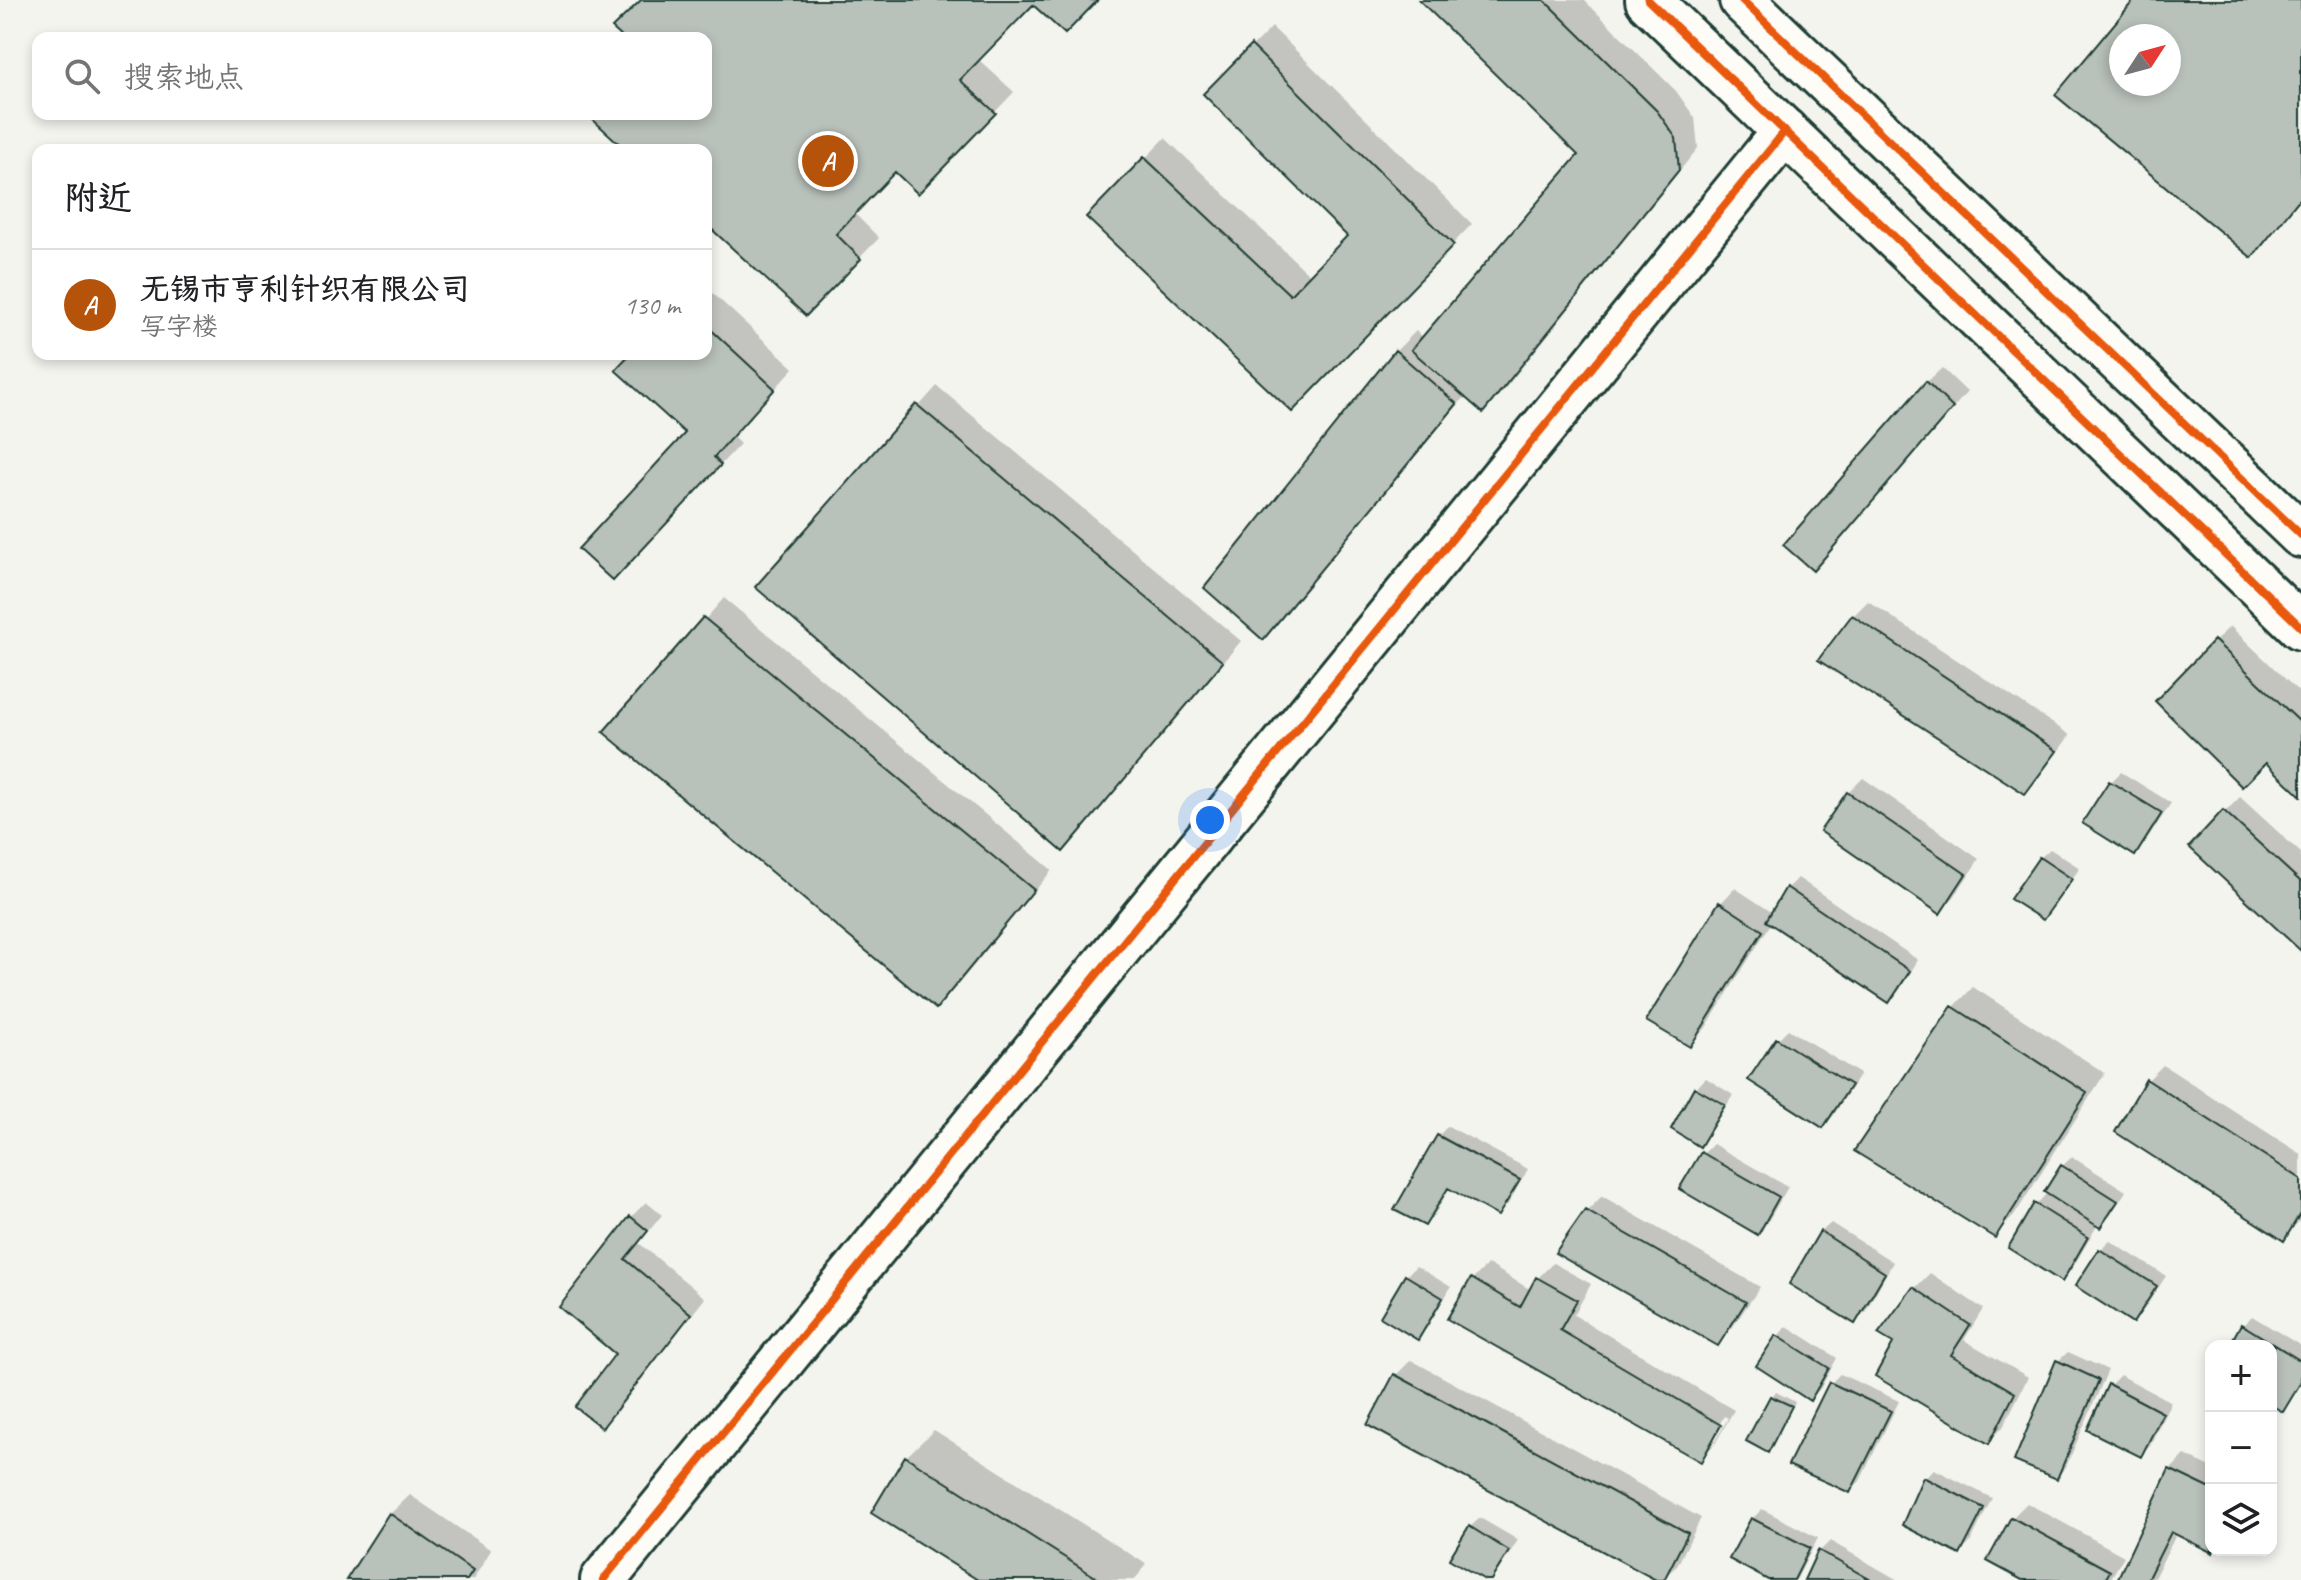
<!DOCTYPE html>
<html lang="zh">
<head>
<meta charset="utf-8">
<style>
	body { margin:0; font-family:Caveat,"LXGW WenKai TC",sans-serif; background:#f2f2f2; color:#202124 }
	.controls { position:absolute; right:24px; bottom:24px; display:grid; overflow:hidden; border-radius:16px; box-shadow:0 4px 12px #0003 }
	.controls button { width:72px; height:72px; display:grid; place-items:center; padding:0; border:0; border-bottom:2px solid #e0e0e0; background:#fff; color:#202124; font:40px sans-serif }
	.compass { position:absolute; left:2109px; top:24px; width:72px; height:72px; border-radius:50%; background:#fff; box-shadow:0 4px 12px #0003; rotate:54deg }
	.you { position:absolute; left:1210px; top:820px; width:28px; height:28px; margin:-20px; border:6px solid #fff; border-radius:50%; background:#1a73e8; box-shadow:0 0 0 12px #1a73e833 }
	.badge { display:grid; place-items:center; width:52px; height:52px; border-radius:50%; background:#b45309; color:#fff; font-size:26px; font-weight:700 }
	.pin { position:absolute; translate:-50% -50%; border:4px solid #fff; box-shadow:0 2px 8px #0006 }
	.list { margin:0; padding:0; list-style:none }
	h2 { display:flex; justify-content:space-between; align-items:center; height:104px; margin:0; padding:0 32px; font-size:34px }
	h2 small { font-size:26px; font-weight:400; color:#757577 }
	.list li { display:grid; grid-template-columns:52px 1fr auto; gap:24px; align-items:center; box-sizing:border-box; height:112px; padding:0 32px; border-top:2px solid #e0e0e0 }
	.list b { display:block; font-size:30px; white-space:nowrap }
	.list p { margin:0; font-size:26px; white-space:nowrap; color:#757577 }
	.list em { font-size:26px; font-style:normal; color:#757577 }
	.icon { flex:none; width:44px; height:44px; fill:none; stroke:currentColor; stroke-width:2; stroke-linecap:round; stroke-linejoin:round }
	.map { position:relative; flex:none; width:2301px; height:1580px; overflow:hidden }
	.search { position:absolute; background:#fff; box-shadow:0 4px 12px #0003; left:32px; top:32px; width:680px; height:88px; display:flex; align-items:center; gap:20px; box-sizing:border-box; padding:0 28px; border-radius:16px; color:#757577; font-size:30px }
	.panel { position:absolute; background:#fff; box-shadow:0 4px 12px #0003; left:32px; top:144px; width:680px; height:216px; border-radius:16px }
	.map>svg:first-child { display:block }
	.shadow { fill:#0003; fill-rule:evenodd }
	.building { fill:#b9c1bb; stroke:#1f3d34; stroke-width:2; fill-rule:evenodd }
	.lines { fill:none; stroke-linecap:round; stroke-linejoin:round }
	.secondary-casing { stroke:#1f3d34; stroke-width:50 }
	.primary-casing { stroke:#1f3d34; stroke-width:50 }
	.secondary { stroke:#fdfcf7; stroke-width:44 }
	.primary { stroke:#fdfcf7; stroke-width:44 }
	.cycleway-casing { stroke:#fdfcf7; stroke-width:13 }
	.cycleway { stroke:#e8590c; stroke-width:8 }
</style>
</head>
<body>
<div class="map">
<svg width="2301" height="1580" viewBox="0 0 2301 1580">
	<rect width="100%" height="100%" fill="#f4f4ef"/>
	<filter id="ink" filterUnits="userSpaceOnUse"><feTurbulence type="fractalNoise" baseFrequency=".0125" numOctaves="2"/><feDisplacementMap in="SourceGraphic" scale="16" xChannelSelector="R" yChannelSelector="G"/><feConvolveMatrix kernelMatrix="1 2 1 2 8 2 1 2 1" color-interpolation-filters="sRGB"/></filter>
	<g filter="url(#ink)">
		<path class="shadow" d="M643 0H1096L1033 3 978 59 1014 92 938 172 896 170 854 213 879 238 806 313 706 221V150H629L599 114H706V38H625Z
			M1422 0H1584L1676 91 1695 118 1698 148 1503 391 1483 410 1466 395 1282 618 1263 637 1207 587 1396 351 1416 331 1424 338 1580 155Z
			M2137 0H2301V199L2252 255 2058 95ZM2121 36H2169V84H2121Z
			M1272 27 1472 224 1311 390 1089 217 1165 138 1311 276 1350 235 1206 94Z
			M706 287 794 368 732 436 740 444 632 559 688 433 632 354H706Z
			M1942 368 1967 392 1828 554 1927 382Z
			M937 386 1241 641 1083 829 1063 849 758 587Z
			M724 598 1052 870 956 987 936 1006 606 732Z
			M1868 601 2070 735 2040 776 2025 791 1853 616Z
			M2230 626 2301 694V793L2266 760 2158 701Z
			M2121 772 2171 803 2145 843 2135 853 2085 823 2111 782Z
			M1863 778 1979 859 1954 897 1939 912 1848 793Z
			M2240 797 2301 853V948L2225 812Z
			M2050 849 2080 868 2043 918 2040 858Z
			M1798 878 1918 960 1899 991 1889 1001 1772 922 1705 1029 1690 1044 1721 903 1735 888 1773 913 1788 888Z
			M1973 987 2105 1073 2014 1216 1995 1235 1857 1151 1954 1007Z
			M1788 1029 1860 1074 1833 1116 1823 1126 1751 1079 1778 1039Z
			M2163 1065 2301 1154V1219L2284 1238 2148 1080Z
			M1706 1078 1733 1095 1709 1134 1700 1144 1696 1088Z
			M1448 1126 1528 1169 1508 1204 1498 1213 1450 1187 1435 1214 1425 1224 1438 1136Z
			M1713 1144 1788 1187 1767 1223 1757 1232 1703 1154Z
			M2072 1157 2126 1191 2110 1216 2100 1226 2098 1224 2072 1269 2062 1279 2036 1205 2048 1192 2062 1166Z
			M1602 1196 1760 1287 1732 1328 1717 1343 1558 1252 1587 1211Z
			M646 1202 662 1215 639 1243 705 1298 617 1411 602 1426 618 1353 562 1307 631 1217Z
			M1831 1223 1893 1262 1865 1312 1855 1321 1821 1232Z
			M2110 1241 2166 1276 2143 1311 2133 1320 2100 1250Z
			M1553 1263 1591 1284 1574 1315 1734 1410 1715 1444 1700 1459 1449 1318 1473 1279 1488 1264 1531 1290 1538 1278ZM1724 1416 1728 1418 1713 1445H1708Z
			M1416 1266 1451 1287 1427 1328 1417 1338 1406 1276Z
			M1930 1273 1983 1309 1964 1340 2028 1377 2003 1427 1988 1442 1896 1342 1915 1288Z
			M2252 1316 2301 1346V1385L2282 1409 2271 1402V1346H2231L2242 1326Z
			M1787 1326 1837 1358 1820 1389 1810 1399 1759 1366 1778 1336Z
			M2068 1352 2108 1370 2066 1467 2057 1477 2058 1361Z
			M1411 1360 1701 1518 1677 1566 1660 1580 1370 1424 1396 1375Z
			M1840 1374 1899 1401 1860 1481 1850 1491 1831 1383Z
			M2120 1375 2171 1402 2150 1445 2140 1455 2110 1385Z
			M1776 1392 1795 1402 1772 1446 1771 1397Z
			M934 1430 1146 1564 1135 1580H982L906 1457Z
			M2185 1455 2211 1467V1550L2177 1533 2153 1580H2120L2170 1470Z
			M1934 1469 1992 1498 1970 1543 1960 1553 1924 1479Z
			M410 1495 491 1550 473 1580H348L390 1514Z
			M2027 1503 2124 1556 2110 1580H2026L2012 1518Z
			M1762 1509 1818 1538 1796 1580H1773L1752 1519Z
			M1480 1518 1518 1540 1499 1570 1489 1580 1470 1527Z
			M1830 1541 1898 1580H1806L1820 1551Z"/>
		<path class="building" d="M641 0H1098L1065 34 1033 5 960 80 996 113 918 194 895 172 836 234 861 259 806 316 706 224V150H626L592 119 596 114H706V38H623L612 28Z
			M1419 0H1544L1657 111 1676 138 1679 170 1483 413 1411 350 1578 155Z
			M2134 0H2301V197L2252 258 2055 95ZM2121 36H2169V84H2121Z
			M1251 45 1454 245 1292 412 1086 217 1144 157 1290 295 1347 236 1203 94Z
			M706 325 775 389 714 457 721 465 613 581 578 549 685 433 615 370 630 354H706Z
			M1395 350 1457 404 1263 640 1204 588Z
			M1926 381 1953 408 1813 571 1783 545Z
			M916 404 1223 662 1063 852 755 587Z
			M1852 615 2057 751 2025 794 1818 660Z
			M703 617 1034 890 936 1009 603 732Z
			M2214 640 2301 723V796L2266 763 2242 787 2155 701Z
			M2109 781 2162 813 2135 856 2082 823Z
			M1847 792 1966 874 1940 914 1820 831Z
			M2223 810 2301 882V951L2189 847Z
			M2039 857 2072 879 2043 920 2010 899Z
			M1786 887 1910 971 1889 1003 1766 921Z
			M1719 902 1763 931 1690 1047 1646 1021Z
			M1952 1006 2087 1093 1995 1238 1854 1151Z
			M1776 1038 1851 1085 1823 1128 1748 1080Z
			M2146 1079 2301 1179V1212L2284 1241 2115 1132Z
			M1694 1087 1725 1105 1700 1147 1671 1129Z
			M1437 1135 1520 1180 1498 1216 1448 1188 1425 1226 1394 1210Z
			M1701 1152 1779 1197 1758 1235 1679 1189Z
			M2061 1165 2118 1201 2100 1228 2044 1192Z
			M2034 1203 2088 1237 2062 1282 2008 1248Z
			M1585 1210 1746 1302 1718 1346 1555 1253Z
			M630 1216 648 1231 625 1259 691 1314 602 1428 575 1407 615 1354 559 1307Z
			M1820 1231 1885 1273 1855 1324 1789 1284Z
			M2099 1249 2157 1286 2133 1323 2075 1286Z
			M1405 1275 1443 1298 1418 1340 1380 1317Z
			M1536 1277 1577 1300 1560 1330 1721 1425 1701 1462 1447 1319 1471 1278 1520 1307Z
			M1913 1287 1970 1325 1951 1355 2015 1393 1989 1444 1875 1376 1893 1343 1878 1334Z
			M2241 1324 2301 1361V1382L2283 1412 2271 1405V1346H2229Z
			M1776 1335 1829 1368 1810 1401 1756 1366Z
			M2056 1360 2099 1380 2057 1479 2014 1461Z
			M1394 1374 1688 1533 1664 1580H1656L1367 1425Z
			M1829 1382 1891 1411 1850 1493 1788 1465Z
			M2108 1384 2163 1413 2141 1457 2087 1430Z
			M1770 1396 1792 1406 1768 1453 1746 1441Z
			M905 1456 1100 1580H978L871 1513Z
			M2169 1469 2211 1489V1550H2214L2213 1553 2171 1532 2147 1580H2117Z
			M1923 1477 1984 1508 1960 1555 1902 1525Z
			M389 1513 473 1571 467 1580H346Z
			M2011 1517 2110 1571 2105 1580H2022L1987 1561Z
			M1751 1518 1810 1548 1794 1580H1768L1729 1559Z
			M1469 1526 1509 1551 1491 1580H1485L1449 1559Z
			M1818 1550 1871 1580H1804Z"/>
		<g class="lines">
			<defs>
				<path id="secondary" d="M603 1580 1785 131"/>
				<path id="primary" d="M1648 0 2301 627
					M1742 0 2301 535"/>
			</defs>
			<use href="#secondary" class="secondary-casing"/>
			<use href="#primary" class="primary-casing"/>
			<use href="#secondary" class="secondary"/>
			<use href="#primary" class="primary"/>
			<defs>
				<path id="cycleway" d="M1648 0 2301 627
					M1742 0 2301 535
					M603 1580 1785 131"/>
			</defs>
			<use href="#cycleway" class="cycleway-casing"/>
			<use href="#cycleway" class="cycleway"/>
		</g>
	</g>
</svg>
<div class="controls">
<button>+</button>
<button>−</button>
<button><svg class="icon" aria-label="layers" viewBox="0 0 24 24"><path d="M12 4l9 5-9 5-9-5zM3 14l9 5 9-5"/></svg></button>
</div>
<svg class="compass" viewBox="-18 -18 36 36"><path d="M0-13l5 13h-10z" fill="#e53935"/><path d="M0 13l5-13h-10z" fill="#757577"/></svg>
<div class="you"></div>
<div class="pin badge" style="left:828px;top:161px">A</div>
<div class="search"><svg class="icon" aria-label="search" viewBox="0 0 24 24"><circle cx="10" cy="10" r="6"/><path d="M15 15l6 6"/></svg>搜索地点</div>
<section class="panel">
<h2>附近<small></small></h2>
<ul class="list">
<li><span class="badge">A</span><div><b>无锡市亨利针织有限公司</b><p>写字楼</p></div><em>130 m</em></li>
</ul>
</section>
</div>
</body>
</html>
